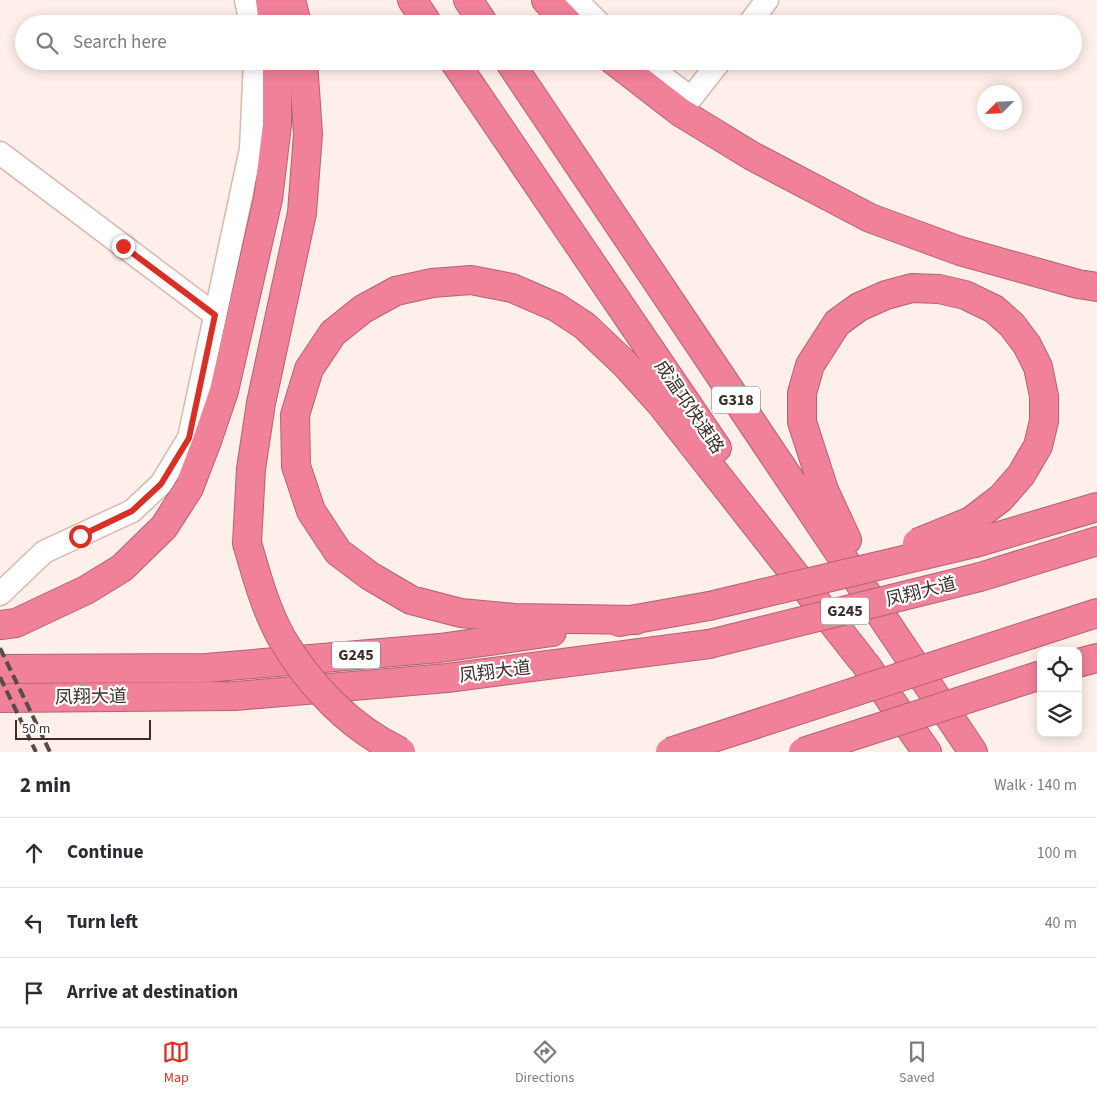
<!DOCTYPE html>
<html lang="en">
<head>
<meta charset="utf-8">
<style>
	body { margin:0; font-family:"Source Sans 3","Noto Sans SC",sans-serif; background:#f7f7f7; color:#2b2b33 }
	.controls { position:absolute; right:15px; bottom:15px; display:grid; overflow:hidden; border-radius:10px; box-shadow:0 2px 12px #0003 }
	.controls button { width:45px; height:45px; display:grid; place-items:center; padding:0; border:0; border-bottom:1px solid #e1e1e2; background:#fff; color:#2b2b33; font:25px sans-serif }
	.compass { position:absolute; left:977px; top:85px; width:45px; height:45px; border-radius:50%; background:#fff; box-shadow:0 2px 12px #0003; rotate:246deg }
	.scale { position:absolute; left:15px; bottom:12px; width:136px; box-sizing:border-box; padding-left:5px; border:2px solid #3b2e29; border-top:0; font-size:14px; line-height:18px; white-space:nowrap; color:#3b2e29; -webkit-text-stroke:4px #fff; paint-order:stroke }
	.stop { position:absolute; width:15px; height:15px; margin:-11px; border:4px solid #d93025; border-radius:50%; background:#fff }
	.stop.end { background:#d93025; border-color:#fff; box-shadow:0 1px 5px #0008 }
	.list { margin:0; padding:0; list-style:none }
	h2 { display:flex; justify-content:space-between; align-items:center; height:65px; margin:0; padding:0 20px; font-size:21px }
	h2 small { font-size:16px; font-weight:400; color:#7c7c81 }
	.list li { display:grid; grid-template-columns:32px 1fr auto; gap:15px; align-items:center; box-sizing:border-box; height:70px; padding:0 20px; border-top:1px solid #e1e1e2 }
	.list b { display:block; font-size:19px; white-space:nowrap }
	.list em { font-size:16px; font-style:normal; color:#7c7c81 }
	.icon { flex:none; width:28px; height:28px; fill:none; stroke:currentColor; stroke-width:2; stroke-linecap:round; stroke-linejoin:round }
	.map { position:relative; flex:none; width:1097px; height:752px; overflow:hidden }
	.search { position:absolute; background:#fff; box-shadow:0 2px 12px #0003; left:15px; right:15px; top:15px; height:55px; display:flex; align-items:center; gap:12px; box-sizing:border-box; padding:0 18px; border-radius:28px; color:#7c7c81; font-size:19px }
	.sheet { height:275px; background:#fff }
	nav { display:flex; justify-content:space-around; align-items:center; box-sizing:border-box; height:70px; border-top:1px solid #e1e1e2; background:#fff; font-size:14px; color:#7c7c81 }
	nav a { display:grid; justify-items:center; gap:2px }
	nav .on { color:#d93025 }
	.map>svg:first-child { display:block }
	.lines { fill:none; stroke-linecap:round; stroke-linejoin:round }
	.minor-casing { stroke:#dab7aa; stroke-width:25 }
	.highway-casing { stroke:#b16372; stroke-width:30 }
	.minor { stroke:#fff; stroke-width:22 }
	.highway { stroke:#f18099; stroke-width:28 }
	.rail { stroke:#594b46; stroke-width:4; stroke-dasharray:10 5; stroke-linecap:butt }
	.highway-bridge-casing { stroke:#b16372; stroke-width:30; stroke-linecap:butt }
	.highway-bridge { stroke:#f18099; stroke-width:28 }
	.route { stroke:#d93025; stroke-width:6 }
	.labels { text-anchor:middle; dominant-baseline:central; stroke-width:4.5; stroke-linejoin:round; paint-order:stroke }
	.shield { fill:#fff; stroke:#766d69; stroke-width:1 }
	.shield-label { font-size:16px; font-weight:bold; fill:#3b2e29 }
	.street-label { font-size:18px; fill:#3b2e29; stroke:#fff }
</style>
</head>
<body>
<div class="map">
<svg width="1097" height="752" viewBox="0 0 1097 752">
	<rect width="100%" height="100%" fill="#feefea"/>
	<g class="lines">
		<defs>
			<path id="minor" d="M246 0 251 24
				M576 0 600 24
				M749 24 767 0
				M642 61 691 98
				M680 112 720 61
				M0 153 215 315
				M0 594 44 552 132 511 161 484 189 438 251 149 255 61"/>
			<path id="highway" d="M270 0 273 24
				M291 0 297 24
				M412 0 428 24
				M468 0 484 24
				M546 0 569 24
				M454 61 717 448
				M509 61 973 752
				M614 61 680 112 752 156 870 218 960 251 1078 284 1097 287
				M847 540 824 490 802 422V393L810 365 837 323 859 307 886 295 912 288 939 289 965 295 994 309 1012 325 1027 345 1038 367 1044 396V421L1038 446 1021 475 1001 498 971 521
				M247 543 251 469 261 403 302 213 308 134 303 61
				M975 543 1097 507
				M980 577 1097 541
				M636 620 515 618 461 613 411 600 370 576 338 552 311 511 296 466 295 415 309 369 333 333 363 309 396 291 432 283 471 280 512 288 556 307 585 326 625 364 661 404 862 660
				M619 622 709 606
				M0 625 16 623 86 590 122 568 164 527 189 488 207 441 224 391 268 199 277 125V61
				M1032 634 1097 613
				M1078 663 1097 658
				M866 665 927 752
				M0 669 206 668 440 648 552 632
				M0 698 235 696 447 678 709 644"/>
		</defs>
		<use href="#minor" class="minor-casing"/>
		<use href="#highway" class="highway-casing"/>
		<use href="#minor" class="minor"/>
		<use href="#highway" class="highway"/>
		<path class="rail" d="M0 648 50 752
			M0 677 36 752"/>
		<defs>
			<path id="highway-bridge" d="M247 543C256 574 265 608 281 637 309 685 350 728 401 752
				M917 543 971 521
				M709 606 975 543
				M709 644 980 577
				M670 752 1032 634
				M803 752 1041 675"/>
		</defs>
		<use href="#highway-bridge" class="highway-bridge-casing"/>
		<use href="#highway-bridge" class="highway-bridge"/>
	</g>
	<g class="lines">
		<path class="route" d="M80 536 132 511 161 484 189 438 215 315 123 246"/>
	</g>
	<g class="labels">
		<g class="shield">
			<rect x="712" y="386.5" width="48" height="27" rx="4"/>
			<rect x="821" y="597.5" width="48" height="27" rx="4"/>
			<rect x="332" y="641.5" width="48" height="27" rx="4"/>
		</g>
		<g class="shield-label">
			<text x="736" y="400">G318</text>
			<text x="845" y="611">G245</text>
			<text x="356" y="655">G245</text>
		</g>
		<g class="street-label">
			<text transform="translate(689 407) rotate(56)">成温邛快速路</text>
			<text transform="translate(921 592) rotate(-14)">凤翔大道</text>
			<text transform="translate(495 672) rotate(-7)">凤翔大道</text>
			<text transform="translate(91 697) rotate(-1)">凤翔大道</text>
		</g>
	</g>
</svg>
<div class="controls">
<button><svg class="icon" aria-label="locate" viewBox="0 0 24 24"><circle cx="12" cy="12" r="6"/><path d="M12 2v4M12 18v4M2 12h4M18 12h4"/></svg></button>
<button><svg class="icon" aria-label="layers" viewBox="0 0 24 24"><path d="M12 4l9 5-9 5-9-5zM3 14l9 5 9-5"/></svg></button>
</div>
<svg class="compass" viewBox="-18 -18 36 36"><path d="M0-13l5 13h-10z" fill="#e53935"/><path d="M0 13l5-13h-10z" fill="#7c7c81"/></svg>
<div class="scale">50 m</div>
<div class="stop" style="left:80px;top:536px"></div>
<div class="stop end" style="left:123px;top:246px"></div>
<div class="search"><svg class="icon" aria-label="search" viewBox="0 0 24 24"><circle cx="10" cy="10" r="6"/><path d="M15 15l6 6"/></svg>Search here</div>
</div>
<section class="sheet">
<h2>2 min<small>Walk · 140 m</small></h2>
<ul class="list">
<li><svg class="icon" aria-label="ahead" viewBox="0 0 24 24"><path d="M12 20V5M6 11l6-6 6 6"/></svg><div><b>Continue</b></div><em>100 m</em></li>
<li><svg class="icon" aria-label="left" viewBox="0 0 24 24"><path d="M17 20v-9H6M10 6l-5 5 5 5"/></svg><div><b>Turn left</b></div><em>40 m</em></li>
<li><svg class="icon" aria-label="arrive" viewBox="0 0 24 24"><path d="M6 21V4h12l-3 4 3 4H6"/></svg><div><b>Arrive at destination</b></div></li>
</ul>
</section>
<nav>
<a class="on"><svg class="icon" aria-label="map" viewBox="0 0 24 24"><path d="M3 6l6-2 6 2 6-2v14l-6 2-6-2-6 2zM9 4v14M15 6v14"/></svg>Map</a>
<a><svg class="icon" aria-label="directions" viewBox="0 0 24 24"><path d="M12 3l9 9-9 9-9-9zM9 14v-3h6M13 9l2 2-2 2"/></svg>Directions</a>
<a><svg class="icon" aria-label="saved" viewBox="0 0 24 24"><path d="M7 4h10v16l-5-4-5 4z"/></svg>Saved</a>
</nav>
</body>
</html>
